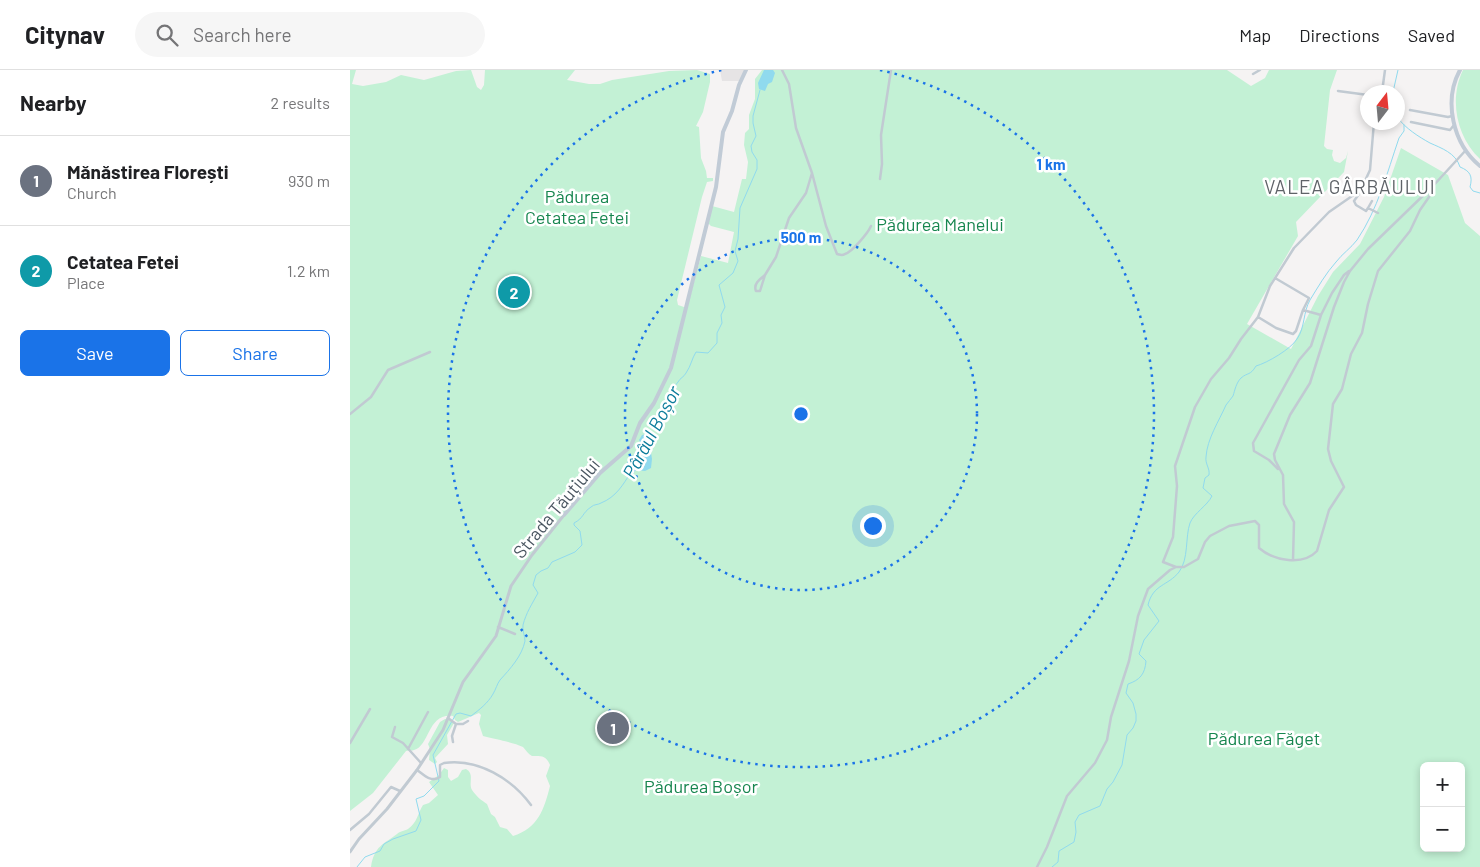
<!DOCTYPE html>
<html lang="en">
<head>
<meta charset="utf-8">
<style>
	body { margin:0; font-family:Barlow,sans-serif; background:#f6f6f6; color:#202124 }
	.controls { position:absolute; right:15px; bottom:15px; display:grid; overflow:hidden; border-radius:8px; box-shadow:0 2px 8px #0003 }
	.controls button { width:45px; height:45px; display:grid; place-items:center; padding:0; border:0; border-bottom:1px solid #e0e0e0; background:#fff; color:#202124; font:25px sans-serif }
	.compass { position:absolute; left:1010px; top:15px; width:45px; height:45px; border-radius:50%; background:#fff; box-shadow:0 2px 8px #0003; rotate:16deg }
	.you { position:absolute; left:522px; top:455px; width:18px; height:18px; margin:-12px; border:4px solid #fff; border-radius:50%; background:#1a73e8; box-shadow:0 0 0 8px #1a73e833 }
	.badge { display:grid; place-items:center; width:32px; height:32px; border-radius:50%; background:#1a73e8; color:#fff; font-size:16px; font-weight:700 }
	.pin { position:absolute; translate:-50% -50%; border:2px solid #fff; box-shadow:0 1px 5px #0006 }
	.list { margin:0; padding:0; list-style:none }
	h2 { display:flex; justify-content:space-between; align-items:center; height:65px; margin:0; padding:0 20px; font-size:21px }
	h2 small { font-size:16px; font-weight:400; color:#757577 }
	.list li { display:grid; grid-template-columns:32px 1fr auto; gap:15px; align-items:center; box-sizing:border-box; height:90px; padding:0 20px; border-top:1px solid #e0e0e0 }
	.list b { display:block; font-size:19px; white-space:nowrap }
	.list p { margin:0; font-size:16px; white-space:nowrap; color:#757577 }
	.list em { font-size:16px; font-style:normal; color:#757577 }
	.actions { display:flex; gap:10px; padding:15px 20px }
	.actions a { flex:1; padding:11px 0; border:1px solid #1a73e8; border-radius:8px; text-align:center; font-size:18px; color:#1a73e8 }
	.actions .main { background:#1a73e8; color:#fff }
	.icon { flex:none; width:28px; height:28px; fill:none; stroke:currentColor; stroke-width:2; stroke-linecap:round; stroke-linejoin:round }
	.map { position:relative; flex:none; width:1130px; height:797px; overflow:hidden }
	header { display:flex; align-items:center; gap:30px; box-sizing:border-box; height:70px; padding:0 25px; background:#fff; border-bottom:1px solid #e0e0e0 }
	header strong { font-size:24px }
	nav { display:flex; gap:28px; margin-inline-start:auto; font-size:18px }
	.search { width:350px; height:45px; background:#f6f6f6; display:flex; align-items:center; gap:12px; box-sizing:border-box; padding:0 18px; border-radius:28px; color:#757577; font-size:19px }
	main { display:flex }
	aside { flex:1; background:#fff }
	.map>svg:first-child { display:block }
	.education { fill:#e6e4e5 }
	.green { fill:#c3f1d5; fill-rule:evenodd }
	.water { fill:#90daee }
	.lines { fill:none; stroke-linecap:round; stroke-linejoin:round }
	.stream { stroke:#90daee; stroke-width:1 }
	.minor { stroke:#c1cad2; stroke-width:2.5 }
	.tertiary { stroke:#c1cad2; stroke-width:3 }
	.secondary { stroke:#c1cbd6; stroke-width:4 }
	.ring { fill:none; stroke:#1a73e8; stroke-width:2.5; stroke-dasharray:2.5 5 }
	.labels { text-anchor:middle; dominant-baseline:central; stroke-width:5; stroke-linejoin:round; paint-order:stroke }
	.park-label { font-size:18px; fill:#17864f; stroke:#fff }
	.street-label { font-size:18px; fill:#4a5661; stroke:#fff }
	.neighbourhood-label { font-size:19px; letter-spacing:1px; fill:#5f6368; stroke:#fff }
	.water-label { font-size:19px; font-style:italic; fill:#0c7c9b; stroke:#fff }
	.centre { fill:#1a73e8; stroke:#fff; stroke-width:2.5 }
	.ring-label { font-size:15px; text-anchor:middle; font-weight:bold; fill:#1a73e8; stroke:#fff; stroke-width:5; stroke-linejoin:round; paint-order:stroke }
</style>
</head>
<body>
<header>
<strong>Citynav</strong>
<div class="search"><svg class="icon" aria-label="search" viewBox="0 0 24 24"><circle cx="10" cy="10" r="6"/><path d="M15 15l6 6"/></svg>Search here</div>
<nav><a>Map</a><a>Directions</a><a>Saved</a></nav>
</header>
<main>
<aside>
<h2>Nearby<small>2 results</small></h2>
<ul class="list">
<li><span class="badge" style="background:#6b7280">1</span><div><b>Mănăstirea Florești</b><p>Church</p></div><em>930 m</em></li>
<li><span class="badge" style="background:#0f9aa8">2</span><div><b>Cetatea Fetei</b><p>Place</p></div><em>1.2 km</em></li>
</ul>
<div class="actions"><a class="main">Save</a><a>Share</a></div>
</aside>
<div class="map">
<svg width="1130" height="797" viewBox="0 0 1130 797">
	<rect width="100%" height="100%" fill="#f5f3f3"/>
	<path class="education" d="M370 0H395L390 11H372Z"/>
	<path class="green" d="M0 0H6L2 14 13 16 36 12 51 5 74 10 106 1 121 0 127 17 131 20 134 15 135 0H225L217 10 239 14H250L262 10 319 1 347 0 360 4V12L353 42 346 56 349 57 351 88 356 101 357 108H363V111L357 112 352 127 327 230 328 235 337 238 351 186 378 193 384 162 361 156 358 153 362 136 384 142 392 109H396L398 92 394 75 395 63 399 59V45L405 29V9L412 0H877L901 16 915 8 919 0H987L980 20 974 76 977 79 983 80 982 85 984 91 990 93 996 88 998 81 994 102 946 152 948 166 897 254 941 279 968 226 983 202 1010 174 1034 127 1051 78 1098 105 1115 153 1130 166V797H21C24 776 34 774 47 764 50 761 54 761 58 759 67 753 68 743 73 735L79 733 88 725 79 712 89 705 94 698 98 700V707L101 711 108 707 112 700 116 699C125 704 118 713 122 720 127 727 131 730 137 734L141 744 145 747 150 757 157 759 163 766C188 758 194 740 200 716L196 706 200 695C196 685 191 686 182 686 178 684 176 680 173 677 163 672 144 669 133 666L129 654 131 645 129 643 108 652 105 650 103 646C77 643 80 676 64 680 62 681 59 680 56 681L23 723 0 741ZM1074 696H1111V778H1074Z
		M1113 0H1130V89C1106 66 1099 29 1113 0Z
		M95 649H99L104 653 97 665 98 674 85 688 87 692 85 694 79 690 80 679 78 674 90 652Z"/>
	<path class="water" d="M414 0H423L425 3 422 12 418 14 415 21 409 19 408 13Z
		M298 364 302 389 301 398 295 401 286 400 283 404 278 403 277 392 285 383 290 372 289 370 292 365Z"/>
	<g class="lines">
		<path class="stream" d="M1043 22 1048 0
			M1048 48C1055 58 1069 67 1080 73 1091 78 1106 83 1110 97 1120 101 1123 106 1120 117L1123 121 1130 123
			M303 356 307 349 313 344C314 331 320 322 328 312 330 308 334 307 336 303 341 296 342 288 346 282L358 283 367 273V263L372 253 371 245 375 237 369 215 383 203 388 191 385 181 388 169 390 138 407 99V90L402 82 401 76 406 66 403 53V46L410 20
			M7 797 15 787 30 781 34 774 43 769 66 761 71 750 66 729 74 726 89 711 83 685 106 644 110 643 121 646C129 640 138 633 143 624 146 619 147 614 150 610 160 599 172 586 175 571 175 566 172 560 173 555 176 543 182 534 188 523L183 515 186 505 191 501 198 498 202 492 225 482 232 475 230 461 224 455V453C234 448 232 443 241 437 244 434 248 435 251 433 266 427 273 415 281 402
			M702 797 708 792 709 781 724 772 726 762 725 752 729 745 750 736 757 719 763 712 772 695 777 665 783 658 786 651V644L783 633 776 623 778 614C790 610 795 604 796 591L789 584 794 570 809 551 798 535C803 514 818 516 829 502 839 489 835 467 840 453 844 443 857 436 862 426L853 418 855 408 859 405C860 398 855 394 856 387 857 369 869 351 876 335 878 332 881 329 883 326 885 320 886 313 891 308 898 302 900 306 906 296 917 293 941 279 947 269 955 258 953 242 960 230 968 217 976 203 986 192 992 184 1001 178 1007 170 1028 139 1037 103 1049 68L1054 61V55"/>
		<path class="minor" d="M432 0 439 14 446 58 462 103 476 156 487 184C491 185 492 186 495 184 502 182 518 163 521 156
			M903 4 910 0
			M988 21 1018 25
			M1032 22 1035 0
			M1060 40 1098 47 1102 46
			M1024 52 1020 100 1014 113 1005 124 979 142 944 178 920 216 908 247 891 269 879 288 861 309 845 337 825 396 827 416 823 467 813 492 826 497H834L848 489 855 472 860 466 879 456 905 451 909 455V478C924 491 953 496 967 481L979 440 994 417 981 391 978 379 983 334 992 319 1001 284 1012 263 1018 234 1028 201 1060 161 1070 140 1079 127 1083 116
			M1061 52 1100 60 1104 55
			M530 109 532 94 531 65 541 0
			M1008 122 1009 124 1004 131 1006 135 1016 141 1018 138 1028 143
			M1018 138 1022 131
			M415 205C410 209 403 214 406 221H410L415 205 426 187 439 148 456 123 462 103
			M925 208 959 228 953 240
			M908 247 926 258 943 264 946 261 953 240 971 245
			M0 344 21 327 38 300 80 282
			M928 399 919 390 904 381 903 373 949 290 961 276 971 245 982 223 994 205 999 201
			M943 490 944 452 934 434 933 405 925 390 924 384 940 345 960 313 984 237 994 212 1000 201 1018 179 1083 116 1116 80
			M148 557 165 564
			M98 648 106 654 102 666 103 672
			M106 654H113L118 651
			M45 657 42 667 53 673 71 693
			M0 673 20 639
			M58 679 78 642
			M67 700C74 705 81 713 90 707V695L94 693C128 688 162 709 181 735
			M0 760 19 744 41 717 50 721
			M687 797 697 777 717 726 745 693 757 670 761 647 779 591 788 546 798 519 820 500 826 497"/>
		<path class="tertiary" d="M0 782 9 769 37 739 67 700 93 660 113 612 146 566 161 516 182 485 214 445"/>
		<path class="secondary" d="M1110 0C1093 31 1103 74 1130 96
			M214 445 250 403 281 376 290 353 304 333 321 298 366 117 373 62 382 41 389 15 396 0"/>
	</g>
	<g class="ring">
		<circle cx="451" cy="344" r="176"/>
		<path d="M530 0A353 353 0 1 1 372 0"/>
	</g>
	<g class="labels">
		<g class="park-label">
			<text x="227" y="126">Pădurea<tspan x="227" dy="21">Cetatea Fetei</tspan></text>
			<text x="590" y="154">Pădurea Manelui</text>
			<text x="914" y="668">Pădurea Făget</text>
			<text x="351" y="716">Pădurea Boșor</text>
		</g>
		<g class="street-label">
			<text transform="translate(206 438) rotate(-50)">Strada Tăuțiului</text>
		</g>
		<g class="neighbourhood-label">
			<text x="1000" y="116">VALEA GÂRBĂULUI</text>
		</g>
		<g class="water-label">
			<text transform="translate(301 362) rotate(-62)">Pârâul Boșor</text>
		</g>
	</g>
	<circle cx="451" cy="344" r="8" class="centre"/>
	<g class="ring-label">
		<text x="701" y="100">1 km</text>
		<text x="451" y="173">500 m</text>
	</g>
</svg>
<div class="controls">
<button>+</button>
<button>−</button>
</div>
<svg class="compass" viewBox="-18 -18 36 36"><path d="M0-13l5 13h-10z" fill="#e53935"/><path d="M0 13l5-13h-10z" fill="#757577"/></svg>
<div class="you"></div>
<div class="pin badge" style="left:263px;top:658px;background:#6b7280">1</div>
<div class="pin badge" style="left:164px;top:222px;background:#0f9aa8">2</div>
</div>
</main>
</body>
</html>
